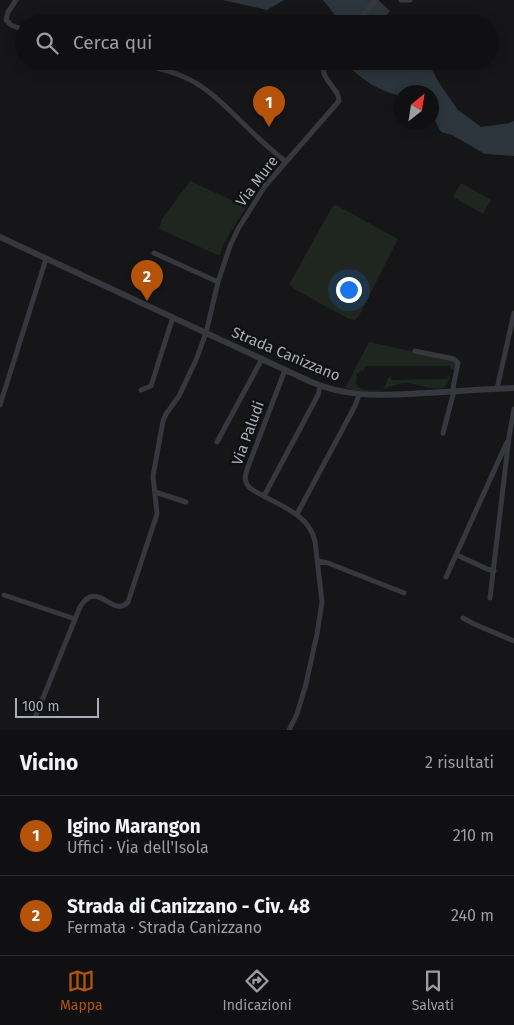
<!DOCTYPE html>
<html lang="it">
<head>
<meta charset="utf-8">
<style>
	body { margin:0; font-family:"Fira Sans",sans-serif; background:#1e1e20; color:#f1f3f6 }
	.compass { position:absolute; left:394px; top:85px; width:45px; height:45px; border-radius:50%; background:#101012; box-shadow:0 2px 12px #0003; rotate:30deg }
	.scale { position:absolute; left:15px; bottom:12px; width:84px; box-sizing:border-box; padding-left:5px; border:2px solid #a8adb8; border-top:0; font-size:14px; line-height:18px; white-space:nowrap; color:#a8adb8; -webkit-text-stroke:4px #111113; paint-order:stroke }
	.you { position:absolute; left:348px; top:289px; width:18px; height:18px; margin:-12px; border:4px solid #fff; border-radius:50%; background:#1a73e8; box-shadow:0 0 0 8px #1a73e833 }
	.badge { display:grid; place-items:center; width:32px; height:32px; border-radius:50%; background:#b45309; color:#fff; font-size:16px; font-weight:700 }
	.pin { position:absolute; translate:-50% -41px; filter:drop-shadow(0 1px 2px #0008) }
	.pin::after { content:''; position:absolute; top:26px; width:18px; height:15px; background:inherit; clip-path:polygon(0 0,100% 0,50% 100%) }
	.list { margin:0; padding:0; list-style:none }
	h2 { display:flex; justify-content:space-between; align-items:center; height:65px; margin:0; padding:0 20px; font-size:21px }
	h2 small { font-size:16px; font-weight:400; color:#9c9d9f }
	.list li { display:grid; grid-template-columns:32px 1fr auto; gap:15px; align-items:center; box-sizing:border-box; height:80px; padding:0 20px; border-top:1px solid #303032 }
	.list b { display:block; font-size:19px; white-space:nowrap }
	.list p { margin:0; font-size:16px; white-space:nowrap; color:#9c9d9f }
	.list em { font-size:16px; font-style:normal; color:#9c9d9f }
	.icon { flex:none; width:28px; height:28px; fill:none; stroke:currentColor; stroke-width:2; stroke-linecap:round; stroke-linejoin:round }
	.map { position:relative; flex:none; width:514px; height:730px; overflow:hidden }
	.search { position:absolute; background:#101012; box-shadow:0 2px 12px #0003; left:15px; right:15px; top:15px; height:55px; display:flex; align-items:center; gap:12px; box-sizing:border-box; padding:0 18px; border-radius:28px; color:#9c9d9f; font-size:19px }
	.sheet { height:225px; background:#101012 }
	nav { display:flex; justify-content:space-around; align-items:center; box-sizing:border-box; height:70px; border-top:1px solid #303032; background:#101012; font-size:14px; color:#9c9d9f }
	nav a { display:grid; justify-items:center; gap:2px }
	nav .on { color:#b45309 }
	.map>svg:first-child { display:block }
	.green { fill:#1e261f }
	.water { fill:#2c353c }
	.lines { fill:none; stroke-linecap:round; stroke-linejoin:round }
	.minor { stroke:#37383d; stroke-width:5 }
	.tertiary { stroke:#37383d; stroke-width:6 }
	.labels { text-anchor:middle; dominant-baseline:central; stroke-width:5; stroke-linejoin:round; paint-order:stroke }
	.street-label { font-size:15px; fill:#a8adb8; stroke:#111113 }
</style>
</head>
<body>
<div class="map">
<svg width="514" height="730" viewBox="0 0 514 730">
	<rect width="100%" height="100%" fill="#161618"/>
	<path class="green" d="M190 181 246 207 223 245 220 256 159 229 162 219Z
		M461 183 491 200 483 214 453 197Z
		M336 205 398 239 359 316 355 320 349 319 296 290 291 286 290 283 332 207Z
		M369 342 452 360 455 363 454 369 451 370 450 366H365L364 370 360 371 357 374 356 384C361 392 374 391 383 389 387 385 386 377 391 376V380L448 379V375L450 377C449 380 447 385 444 387 434 392 417 383 406 383 397 383 389 388 380 390 370 393 355 391 345 388Z"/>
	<path class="water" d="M223 0H284L267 10Z
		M323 0H378L390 11 384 18 392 24H342Z
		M347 61H427L441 86 458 110 481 127 509 123 514 121V156L485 154 452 135 441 132 432 115V92H402L401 96C379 91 362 80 346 64Z"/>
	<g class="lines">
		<path class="minor" d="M16 0 8 12 6 20 11 25 24 30
			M401 0H410
			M357 24 363 15 376 0
			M125 61C144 65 163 68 182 76 209 87 230 111 251 131 262 142 274 152 286 162
			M154 253 218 282
			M415 351 454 359 458 363 453 388 454 391 443 433
			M285 370 248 467C245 475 243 481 250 488 273 504 308 511 315 541L322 602 317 634 306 684 297 714 289 730
			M497 389 514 313
			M141 390 151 386 173 317
			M0 405 46 259
			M217 442 262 359
			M155 492 186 502
			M264 496 318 395 320 386
			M297 514 355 406 359 395
			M457 555 487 569 494 571
			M318 561 328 563 404 593
			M446 577 507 442
			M4 595 75 619
			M490 598 509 437 514 409
			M463 618 474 624 514 641
			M36 715 80 607C97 578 113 619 128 602L157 514 153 476 163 421 166 414 179 396 196 360 206 333 218 282 230 246 238 229 265 186 339 101C339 86 315 77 327 61"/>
		<path class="tertiary" d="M0 237 309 381C350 399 383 395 426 393 455 391 485 389 514 388"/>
	</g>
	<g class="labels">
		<g class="street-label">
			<text transform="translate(257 181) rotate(-53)">Via Mure</text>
			<text transform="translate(286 354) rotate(23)">Strada Canizzano</text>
			<text transform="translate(248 433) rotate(-70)">Via Paludi</text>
		</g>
	</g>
</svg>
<svg class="compass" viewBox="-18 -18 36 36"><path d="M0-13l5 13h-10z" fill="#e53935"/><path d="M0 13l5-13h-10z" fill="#9c9d9f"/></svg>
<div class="scale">100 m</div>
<div class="you"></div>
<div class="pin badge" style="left:269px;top:127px">1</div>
<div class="pin badge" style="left:147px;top:301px">2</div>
<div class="search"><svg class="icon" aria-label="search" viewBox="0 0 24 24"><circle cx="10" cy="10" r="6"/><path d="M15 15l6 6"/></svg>Cerca qui</div>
</div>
<section class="sheet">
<h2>Vicino<small>2 risultati</small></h2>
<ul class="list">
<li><span class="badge">1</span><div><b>Igino Marangon</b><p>Uffici · Via dell'Isola</p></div><em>210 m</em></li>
<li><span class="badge">2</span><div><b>Strada di Canizzano - Civ. 48</b><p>Fermata · Strada Canizzano</p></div><em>240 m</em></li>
</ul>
</section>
<nav>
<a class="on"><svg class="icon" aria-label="map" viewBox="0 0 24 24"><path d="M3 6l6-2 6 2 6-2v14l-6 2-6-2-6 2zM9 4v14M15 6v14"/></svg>Mappa</a>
<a><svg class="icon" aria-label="directions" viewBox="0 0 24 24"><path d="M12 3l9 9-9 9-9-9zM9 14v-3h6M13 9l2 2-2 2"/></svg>Indicazioni</a>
<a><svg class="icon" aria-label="saved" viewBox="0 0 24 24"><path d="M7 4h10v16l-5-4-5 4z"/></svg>Salvati</a>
</nav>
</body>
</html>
